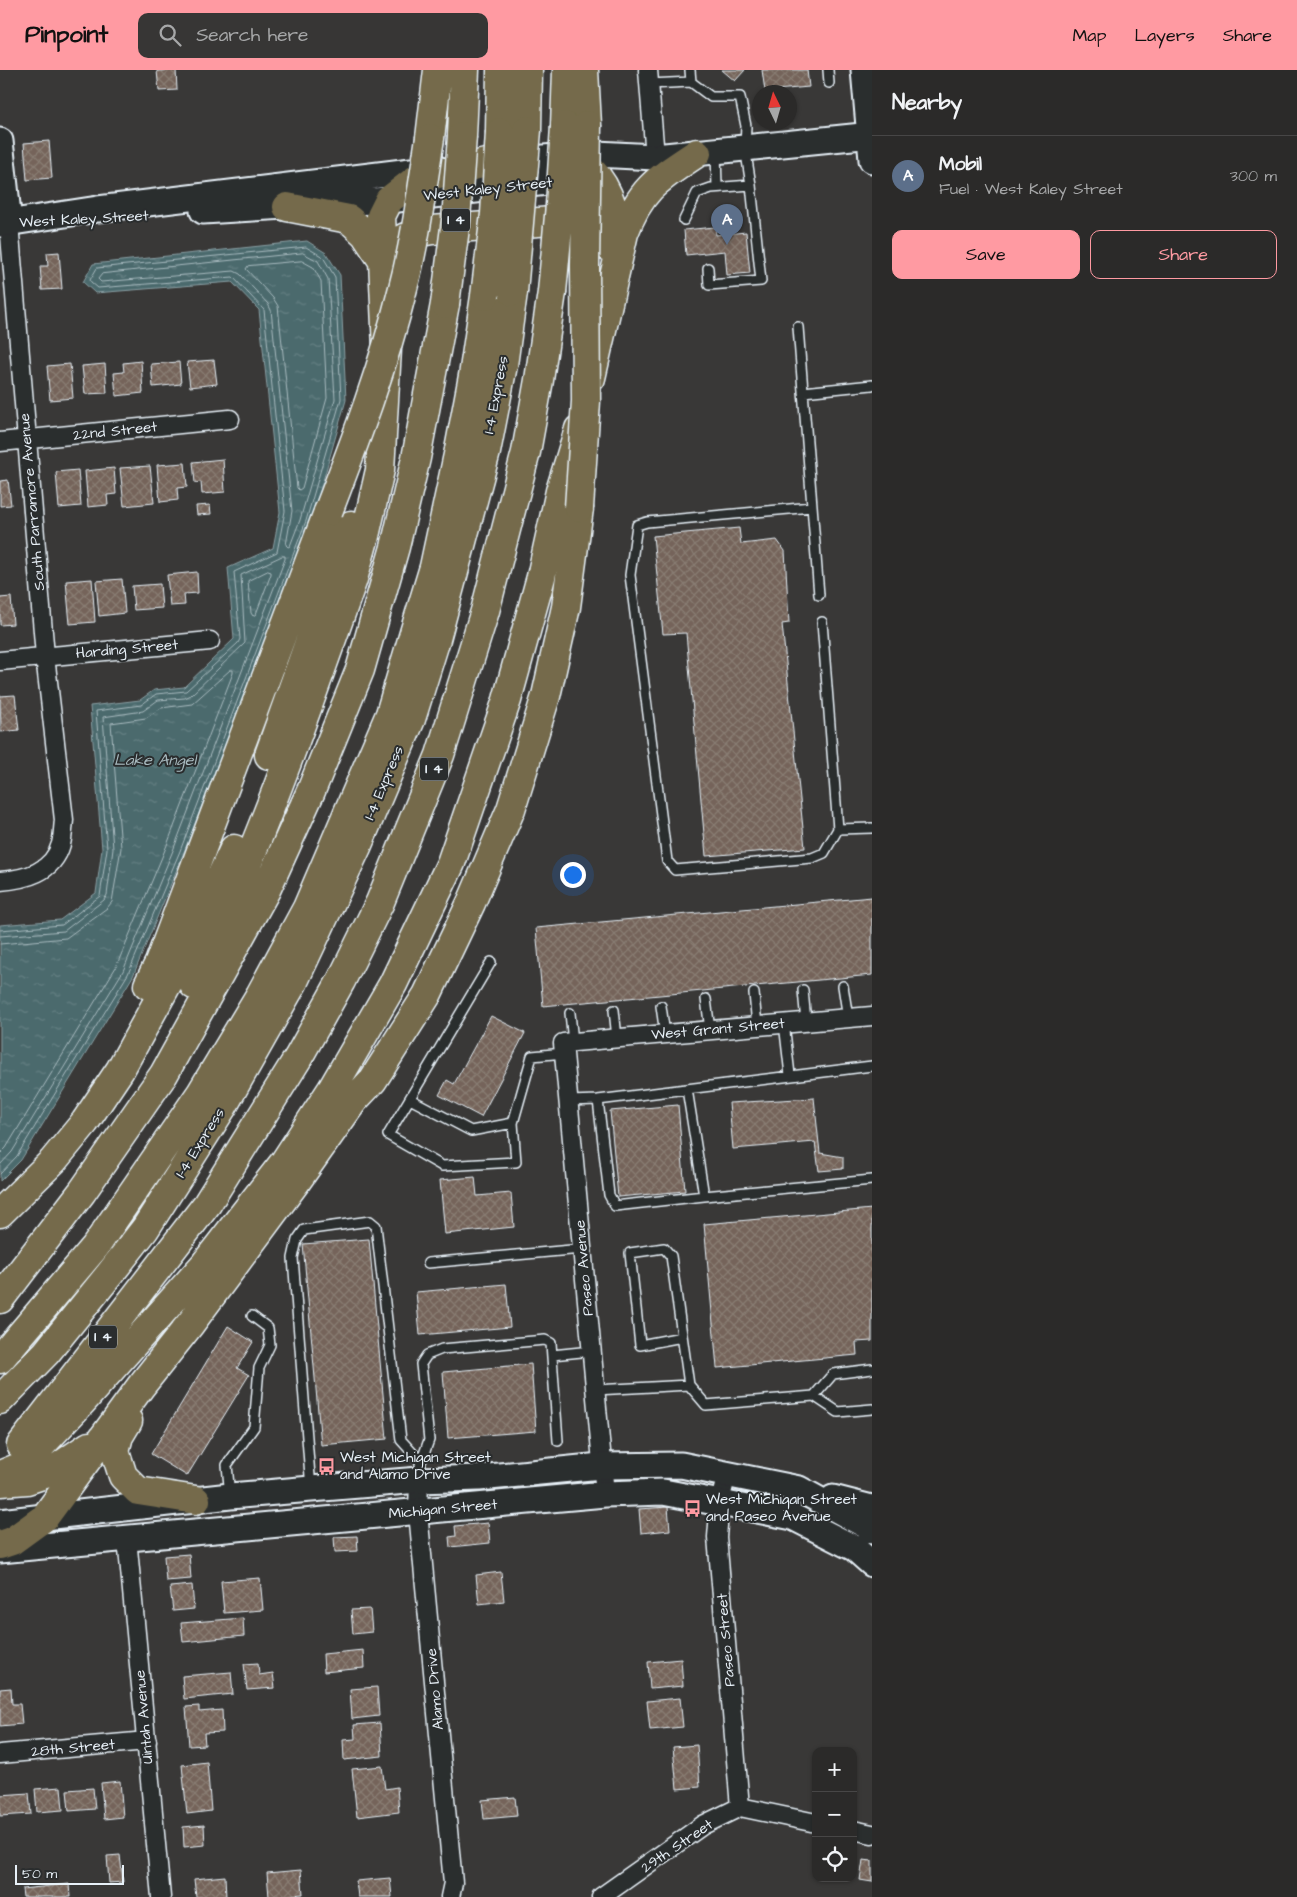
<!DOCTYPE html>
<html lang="en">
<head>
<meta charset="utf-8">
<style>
	body { margin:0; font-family:"Architects Daughter",sans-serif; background:#373635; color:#f1f3f6 }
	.controls { position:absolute; right:15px; bottom:15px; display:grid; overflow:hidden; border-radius:10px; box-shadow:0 1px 4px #0004 }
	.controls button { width:45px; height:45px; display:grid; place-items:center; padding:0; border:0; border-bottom:1px solid #474646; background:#2b2a29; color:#f1f3f6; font:25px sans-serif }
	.compass { position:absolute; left:752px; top:15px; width:45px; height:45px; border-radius:50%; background:#2b2a29; box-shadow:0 1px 4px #0004; rotate:355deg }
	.scale { position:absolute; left:15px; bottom:12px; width:109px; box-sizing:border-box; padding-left:5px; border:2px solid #e8f1f8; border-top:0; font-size:14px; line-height:18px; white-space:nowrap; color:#e8f1f8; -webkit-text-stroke:4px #2a2d2e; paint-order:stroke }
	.you { position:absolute; left:572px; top:804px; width:18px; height:18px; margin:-12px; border:4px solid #fff; border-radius:50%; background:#1a73e8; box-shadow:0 0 0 8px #1a73e833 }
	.badge { display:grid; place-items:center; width:32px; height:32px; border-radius:50%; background:#ff9aa2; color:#fff; font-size:16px; font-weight:700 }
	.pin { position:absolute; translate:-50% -41px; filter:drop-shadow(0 1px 2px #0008) }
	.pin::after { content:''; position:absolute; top:26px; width:18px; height:15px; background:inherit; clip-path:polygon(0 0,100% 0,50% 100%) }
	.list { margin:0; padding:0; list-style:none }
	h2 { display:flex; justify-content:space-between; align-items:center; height:65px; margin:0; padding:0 20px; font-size:21px }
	h2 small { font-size:16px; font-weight:400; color:#a6a7a8 }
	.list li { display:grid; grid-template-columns:32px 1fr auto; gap:15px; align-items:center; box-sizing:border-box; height:80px; padding:0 20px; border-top:1px solid #474646 }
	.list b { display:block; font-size:19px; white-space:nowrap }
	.list p { margin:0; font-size:16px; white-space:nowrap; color:#a6a7a8 }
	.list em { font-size:16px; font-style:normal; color:#a6a7a8 }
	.actions { display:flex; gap:10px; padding:15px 20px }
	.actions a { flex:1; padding:11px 0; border:1px solid #ff9aa2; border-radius:10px; text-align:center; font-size:18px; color:#ff9aa2 }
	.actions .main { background:#ff9aa2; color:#111 }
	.icon { flex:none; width:28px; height:28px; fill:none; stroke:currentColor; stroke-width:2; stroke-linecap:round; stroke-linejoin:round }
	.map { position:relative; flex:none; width:872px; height:1827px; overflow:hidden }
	header { display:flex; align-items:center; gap:30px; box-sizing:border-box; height:70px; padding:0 25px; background:#ff9aa2; color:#111 }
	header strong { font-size:24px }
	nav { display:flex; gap:28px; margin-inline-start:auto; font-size:18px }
	.search { width:350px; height:45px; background:#373635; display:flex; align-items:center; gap:12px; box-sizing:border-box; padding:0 18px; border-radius:10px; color:#a6a7a8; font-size:19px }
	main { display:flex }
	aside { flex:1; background:#2b2a29 }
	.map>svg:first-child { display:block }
	.water { fill:url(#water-ripples); stroke:#8aa0a5 }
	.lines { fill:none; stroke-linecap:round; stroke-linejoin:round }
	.shore { stroke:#a9bbc0; stroke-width:1 }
	.building { fill:url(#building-cross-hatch); stroke:#e8f1f8 }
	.lane-casing { stroke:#e8f1f8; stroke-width:12 }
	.street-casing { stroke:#e8f1f8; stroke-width:21 }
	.secondary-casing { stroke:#e8f1f8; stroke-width:29 }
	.highway-casing { stroke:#e8f1f8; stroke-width:31 }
	.lane { stroke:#2a2d2e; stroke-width:9 }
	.street { stroke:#2a2d2e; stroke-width:18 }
	.secondary { stroke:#2a2d2e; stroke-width:25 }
	.highway { stroke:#746b4b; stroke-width:28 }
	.highway-bridge-casing { stroke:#e8f1f8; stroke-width:31; stroke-linecap:butt }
	.highway-bridge { stroke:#746b4b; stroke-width:28 }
	.labels { text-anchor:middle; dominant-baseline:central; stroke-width:4; stroke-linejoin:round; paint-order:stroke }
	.shield { fill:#2a2d2e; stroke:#afb6bb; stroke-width:1 }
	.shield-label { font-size:14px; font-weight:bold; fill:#e8f1f8 }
	.street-label { font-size:15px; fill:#e8f1f8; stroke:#2a2d2e }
	.poi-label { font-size:15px; fill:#e8f1f8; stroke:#2a2d2e; text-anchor:start }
	.water-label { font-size:16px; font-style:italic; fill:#a9bbc0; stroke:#2a2d2e }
</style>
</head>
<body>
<header>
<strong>Pinpoint</strong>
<div class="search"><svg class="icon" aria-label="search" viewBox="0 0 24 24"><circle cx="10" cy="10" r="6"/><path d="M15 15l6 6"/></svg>Search here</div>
<nav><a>Map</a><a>Layers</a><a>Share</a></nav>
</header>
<main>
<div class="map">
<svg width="872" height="1827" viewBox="0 0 872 1827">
	<defs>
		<pattern id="water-ripples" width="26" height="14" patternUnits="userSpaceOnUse" patternTransform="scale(1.25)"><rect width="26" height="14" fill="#4b6a6d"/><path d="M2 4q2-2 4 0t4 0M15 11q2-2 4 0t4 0" fill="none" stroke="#658083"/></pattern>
		<pattern id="building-cross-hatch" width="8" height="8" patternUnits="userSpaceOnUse" patternTransform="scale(1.25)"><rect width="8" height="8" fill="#74645a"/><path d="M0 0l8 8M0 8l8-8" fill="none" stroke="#887b72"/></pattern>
	</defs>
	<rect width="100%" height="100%" fill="#393837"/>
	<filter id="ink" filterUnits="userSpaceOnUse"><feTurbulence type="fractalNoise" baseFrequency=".02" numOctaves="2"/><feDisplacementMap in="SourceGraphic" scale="10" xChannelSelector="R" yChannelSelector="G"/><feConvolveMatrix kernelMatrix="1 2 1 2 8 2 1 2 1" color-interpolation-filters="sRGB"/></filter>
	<g filter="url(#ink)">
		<path class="water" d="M307 171 326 183 340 205 346 330 311 453 184 782 133 906 21 1090 0 1111V855L60 850 96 823 102 779 90 636 140 630 154 620 184 617 234 569 228 498 273 478 280 442 259 240 232 212 95 223 83 212 93 194Z"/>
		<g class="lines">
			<path class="shore" d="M303 183 318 191 328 209 335 329 300 450 290 476 288 477 286 475 292 441 271 240 268 234 240 204 234 201 101 212 98 209 102 204Z
				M302 191 313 197 321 211 327 328 302 418 299 420 297 418 278 236 273 228 246 199 248 196Z
				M268 501 271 502V504L256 544 253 546 251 543 248 511Z
				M0 860 62 855 100 826 107 779 96 641 141 635 156 624 186 621 238 573 240 569 234 502 277 482 285 441 264 240 233 207 98 218 91 212 90 210 97 198 306 177 323 187 335 207 341 329 306 451 180 781 128 904 17 1086 0 1104
				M0 866 64 861 104 830 107 825 113 779 103 647 143 641 158 630 185 628 191 625 245 573 241 505 282 486H285V489L174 778 123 901 12 1082 0 1095
				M0 874 66 868 107 838 112 832 121 778 111 653 146 648 161 638 192 634 230 600H233V603L167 775 116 897 6 1078 0 1084"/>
		</g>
		<path class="building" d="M176 0 177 20 159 21 157 1Z
			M722 0H745L735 11Z
			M762 0H807L809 17 765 21Z
			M49 71 52 108 27 110 24 73Z
			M715 157 716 165 746 162 750 203 727 205 725 181 686 185 684 160Z
			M59 182 62 219 42 220 40 196H48L47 183Z
			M214 290 217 314 190 317 187 292Z
			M141 291 143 323 116 326 114 303 124 302 123 293Z
			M179 292 181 314 153 317 151 294Z
			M70 294 73 328 50 330 47 296Z
			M105 294 107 323 85 324 82 296Z
			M223 389 225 422 202 424 201 412 195 413 193 392Z
			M185 393 187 417 177 418 178 430 160 432 157 395Z
			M150 396 154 433 124 436 120 398Z
			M114 398 116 424 107 425 108 435 88 437 85 401Z
			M78 400 81 436 59 438 56 402Z
			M8 410 11 435 0 436V411Z
			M210 435 211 444 197 445 196 436Z
			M739 458 741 474 777 470 785 481 789 553 782 554 805 778 706 786 686 563 663 564 653 466Z
			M197 502 198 523 184 524 185 535 170 536 167 505Z
			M92 509 95 552 70 554 66 511Z
			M122 509 125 543 99 546 96 511Z
			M160 514 162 538 134 540 132 516Z
			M11 527 13 554 0 555V528Z
			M15 625 19 660 1 662 0 626Z
			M872 827V905L543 936 536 858Z
			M491 946 525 963 481 1047 439 1025 447 1010 454 1014Z
			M814 1028 820 1083 843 1087V1099L819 1101 815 1072 733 1079 729 1033Z
			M678 1035 685 1121 618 1127 610 1041Z
			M475 1107 477 1126 511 1123 514 1157 445 1164 440 1110Z
			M872 1139V1271L856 1272 857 1285 717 1298 704 1154Z
			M369 1169 387 1369 321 1375 303 1174Z
			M506 1214 510 1257 420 1265 416 1222Z
			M228 1256 253 1272 237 1298 249 1305 187 1406 151 1384Z
			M531 1294 536 1361 448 1368 443 1302Z
			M668 1437 670 1460 641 1463 639 1439Z
			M488 1453 490 1473 450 1477 449 1467 456 1466 455 1456Z
			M357 1466 358 1481 335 1482 334 1467Z
			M189 1484 191 1509 166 1511 164 1486Z
			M501 1502 504 1531 479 1534 476 1505Z
			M260 1508 263 1540 224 1543 221 1511Z
			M192 1515 194 1539 173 1541 170 1517Z
			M370 1539 372 1562 353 1564 351 1540Z
			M243 1548 244 1566 183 1572 181 1553Z
			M363 1580 364 1598 324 1602 323 1584Z
			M681 1589 683 1616 650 1619 648 1592Z
			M258 1593 259 1605 273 1603 275 1618 247 1620 244 1594Z
			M231 1602 233 1624 184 1629 182 1606Z
			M377 1617 379 1646 352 1649 350 1619Z
			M11 1618 12 1634H20L22 1654 0 1656V1619Z
			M680 1628 683 1657 650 1660 647 1631Z
			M199 1636V1642L222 1640 223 1662 204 1663 205 1675 189 1676 186 1637Z
			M380 1653 382 1686 344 1690 343 1670 355 1669 354 1655Z
			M697 1675 700 1717 677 1719 673 1677Z
			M207 1692 211 1741 187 1744 182 1695Z
			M382 1696 385 1719 397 1717 399 1742 357 1747 352 1699Z
			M120 1711 123 1747 104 1749 101 1713Z
			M61 1717 63 1740 37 1742 35 1719Z
			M93 1718 95 1739 69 1741 67 1720Z
			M29 1723 31 1744 0 1746V1725Z
			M515 1727 517 1746 484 1749 482 1730Z
			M204 1755 205 1775 184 1777 183 1757Z
			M120 1785 123 1812 109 1813 107 1786Z
			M863 1790 872 1791V1812L860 1810Z
			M301 1800 303 1824 269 1827 267 1803Z
			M225 1806 226 1827H196L194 1809Z
			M390 1808 392 1827H358L356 1811Z
			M69 1814 70 1827H23L22 1819Z"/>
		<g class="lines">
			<defs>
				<path id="lane" d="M690 0 691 12 711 27H740L746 56 745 77 751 115
					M828 0 829 13
					M649 14 691 12
					M716 82 717 117
					M684 150 697 123 711 118 751 115 761 211 709 215 708 198
					M798 257 819 525
					M803 322 872 315
					M812 437 647 452 637 455 630 505 667 791 675 800 812 788 824 783 838 759
					M822 552 838 759 872 758
					M491 892 388 1065 442 1096 516 1092 513 1053 532 986 564 983
					M843 916 848 948
					M803 920 806 952
					M754 923 757 956
					M706 929 710 960
					M661 936 665 964
					M614 940 617 968
					M570 943 573 972
					M784 953 790 1005
					M687 1019 704 1126
					M410 1029 471 1061 513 1053
					M598 1030 609 1125 615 1136 704 1126 872 1110
					M569 1031 598 1030 872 996
					M428 1193 582 1179
					M682 1267 640 1275 630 1183 664 1178 671 1186 689 1315 706 1335 814 1326 838 1342 872 1339
					M552 1285 591 1281
					M595 1320 689 1315
					M814 1326 833 1304 872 1299
					M420 1395 429 1370 421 1294 427 1285 442 1279 545 1270 551 1273 558 1371
					M311 1419 293 1188 297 1170 304 1160 370 1151 376 1156 401 1370 420 1391
					M230 1426 227 1395 254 1357 259 1298 270 1275 268 1258 252 1246"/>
				<path id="street" d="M648 0 655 87
					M0 372 230 349
					M0 591 210 571
					M0 811C25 809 53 803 61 774 63 766 63 758 64 750L45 586 9 153
					M727 1404 720 1431 717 1467 740 1737
					M419 1410 418 1442 453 1813 450 1827
					M605 1424 563 973 872 946
					M127 1468 161 1827
					M0 1684 147 1671
					M853 1760 872 1764
					M601 1827 703 1755 740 1737 816 1753"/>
				<path id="secondary" d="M864 0 872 90
					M0 71 9 153
					M504 91 596 84 655 87 872 65
					M203 141 389 130 582 108
					M0 154 98 139 436 98
					M833 1428 872 1438
					M0 1452 230 1426 311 1419 419 1410 479 1408 601 1396 681 1395 799 1419 865 1455 872 1461
					M0 1480 605 1424 663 1422 793 1447 854 1478 872 1494"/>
				<path id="highway" d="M584 0 587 55
					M565 56 567 0
					M527 60 528 0
					M500 62 501 0
					M462 66 465 0
					M430 68 438 0
					M570 90C575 92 581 92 585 95 604 109 617 138 614 162 613 167 611 172 609 177
					M287 137 349 149 365 164 381 188
					M395 175C403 165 420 162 432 160L565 150 580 155
					M591 308 624 163C641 118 658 109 697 83
					M269 685 351 455
					M148 915 159 893 328 442
					M194 915C256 784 305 646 353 509L365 466 380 400 387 279 381 146 389 130 416 109 486 93
					M0 1143 53 1091 85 1052 120 1000 191 871 234 779
					M0 1229 82 1122 164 1004 266 820 311 721 360 600 395 477 416 388 445 234
					M0 1289 95 1177 201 1023 260 925 307 838 390 644 414 563 434 497 459 380 473 306 485 226
					M0 1330 46 1283 109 1205 145 1159 175 1112 222 1038 294 911 357 777 411 649 436 569 486 382 503 295 513 222
					M128 1351 119 1366 115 1381 123 1406 138 1421 196 1430
					M21 1375 207 1134 298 988 341 911 380 832 440 685 485 541 526 382 539 310 552 222
					M0 1405 22 1396 82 1332 204 1195 285 1091 332 1019 393 914 451 793 507 630 541 507 560 421 579 359
					M1 1412 27 1410 51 1402 89 1376
					M0 1475 12 1471 45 1447 141 1316 191 1253 296 1112 354 1030 373 1010 427 925 471 833 511 739 546 626 566 537 579 438"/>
			</defs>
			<use href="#lane" class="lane-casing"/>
			<use href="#street" class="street-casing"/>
			<use href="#secondary" class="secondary-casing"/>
			<use href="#highway" class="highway-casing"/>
			<use href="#lane" class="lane"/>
			<use href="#street" class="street"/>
			<use href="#secondary" class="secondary"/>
			<use href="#highway" class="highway"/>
			<defs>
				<path id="highway-bridge" d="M513 222 527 60
					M552 222 560 135 565 56
					M485 226 495 144 500 62
					M445 234 456 150 462 66
					M579 438 586 331 585 196 587 55
					M328 442C356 369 384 295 403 218 416 169 422 118 430 68"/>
			</defs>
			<use href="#highway-bridge" class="highway-bridge-casing"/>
			<use href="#highway-bridge" class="highway-bridge"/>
		</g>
	</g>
	<defs>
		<symbol id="bus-bare" viewBox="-9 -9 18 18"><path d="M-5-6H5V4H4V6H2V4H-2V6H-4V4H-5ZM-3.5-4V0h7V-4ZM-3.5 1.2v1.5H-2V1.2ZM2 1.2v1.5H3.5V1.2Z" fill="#ff9aa2" stroke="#2a2d2e" stroke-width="2.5" paint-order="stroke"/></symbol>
	</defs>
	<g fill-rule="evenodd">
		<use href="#bus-bare" x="314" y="1384" width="25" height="25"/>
		<use href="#bus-bare" x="680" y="1426" width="25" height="25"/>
	</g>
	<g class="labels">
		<g class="shield">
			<rect x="442" y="138.5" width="28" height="23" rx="4"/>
			<rect x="420" y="687.5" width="28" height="23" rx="4"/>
			<rect x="89" y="1255.5" width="28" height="23" rx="4"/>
		</g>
		<g class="shield-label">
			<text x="456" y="150">I 4</text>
			<text x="434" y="699">I 4</text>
			<text x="103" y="1267">I 4</text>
		</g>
		<g class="street-label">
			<text transform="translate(488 119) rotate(-6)">West Kaley Street</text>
			<text transform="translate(84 149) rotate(-3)">West Kaley Street</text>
			<text transform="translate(496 325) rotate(-79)">I-4 Express</text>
			<text transform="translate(115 361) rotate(-6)">22nd Street</text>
			<text transform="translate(32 432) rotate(-95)">South Parramore Avenue</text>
			<text transform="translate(127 579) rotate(-5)">Harding Street</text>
			<text transform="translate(384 713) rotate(-67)">I-4 Express</text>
			<text transform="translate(718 959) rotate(-5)">West Grant Street</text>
			<text transform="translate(200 1073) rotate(-58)">I-4 Express</text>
			<text transform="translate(584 1198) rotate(-95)">Paseo Avenue</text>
			<text transform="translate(443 1439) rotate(-5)">Michigan Street</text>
			<text transform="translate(726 1570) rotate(-95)">Paseo Street</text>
			<text transform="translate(435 1619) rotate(-95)">Alamo Drive</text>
			<text transform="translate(144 1647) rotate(-95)">Uintah Avenue</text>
			<text transform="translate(73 1678) rotate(-5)">28th Street</text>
			<text transform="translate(677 1776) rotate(-34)">29th Street</text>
		</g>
		<g class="poi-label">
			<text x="340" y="1387">West Michigan Street<tspan x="340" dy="17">and Alamo Drive</tspan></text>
			<text x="706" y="1429">West Michigan Street<tspan x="706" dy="17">and Paseo Avenue</tspan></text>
		</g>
		<g class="water-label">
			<text x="155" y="690">Lake Angel</text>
		</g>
	</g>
</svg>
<div class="controls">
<button>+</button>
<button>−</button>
<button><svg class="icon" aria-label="locate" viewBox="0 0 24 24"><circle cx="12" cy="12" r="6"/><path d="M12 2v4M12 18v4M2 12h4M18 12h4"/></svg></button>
</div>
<svg class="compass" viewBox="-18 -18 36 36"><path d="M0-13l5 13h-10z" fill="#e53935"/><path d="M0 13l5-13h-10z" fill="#a6a7a8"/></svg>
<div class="scale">50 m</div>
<div class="you"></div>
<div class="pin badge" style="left:727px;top:175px;background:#5c6f8a">A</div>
</div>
<aside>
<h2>Nearby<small></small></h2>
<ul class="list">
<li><span class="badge" style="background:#5c6f8a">A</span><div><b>Mobil</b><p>Fuel · West Kaley Street</p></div><em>300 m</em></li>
</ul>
<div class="actions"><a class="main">Save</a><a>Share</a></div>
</aside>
</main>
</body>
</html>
